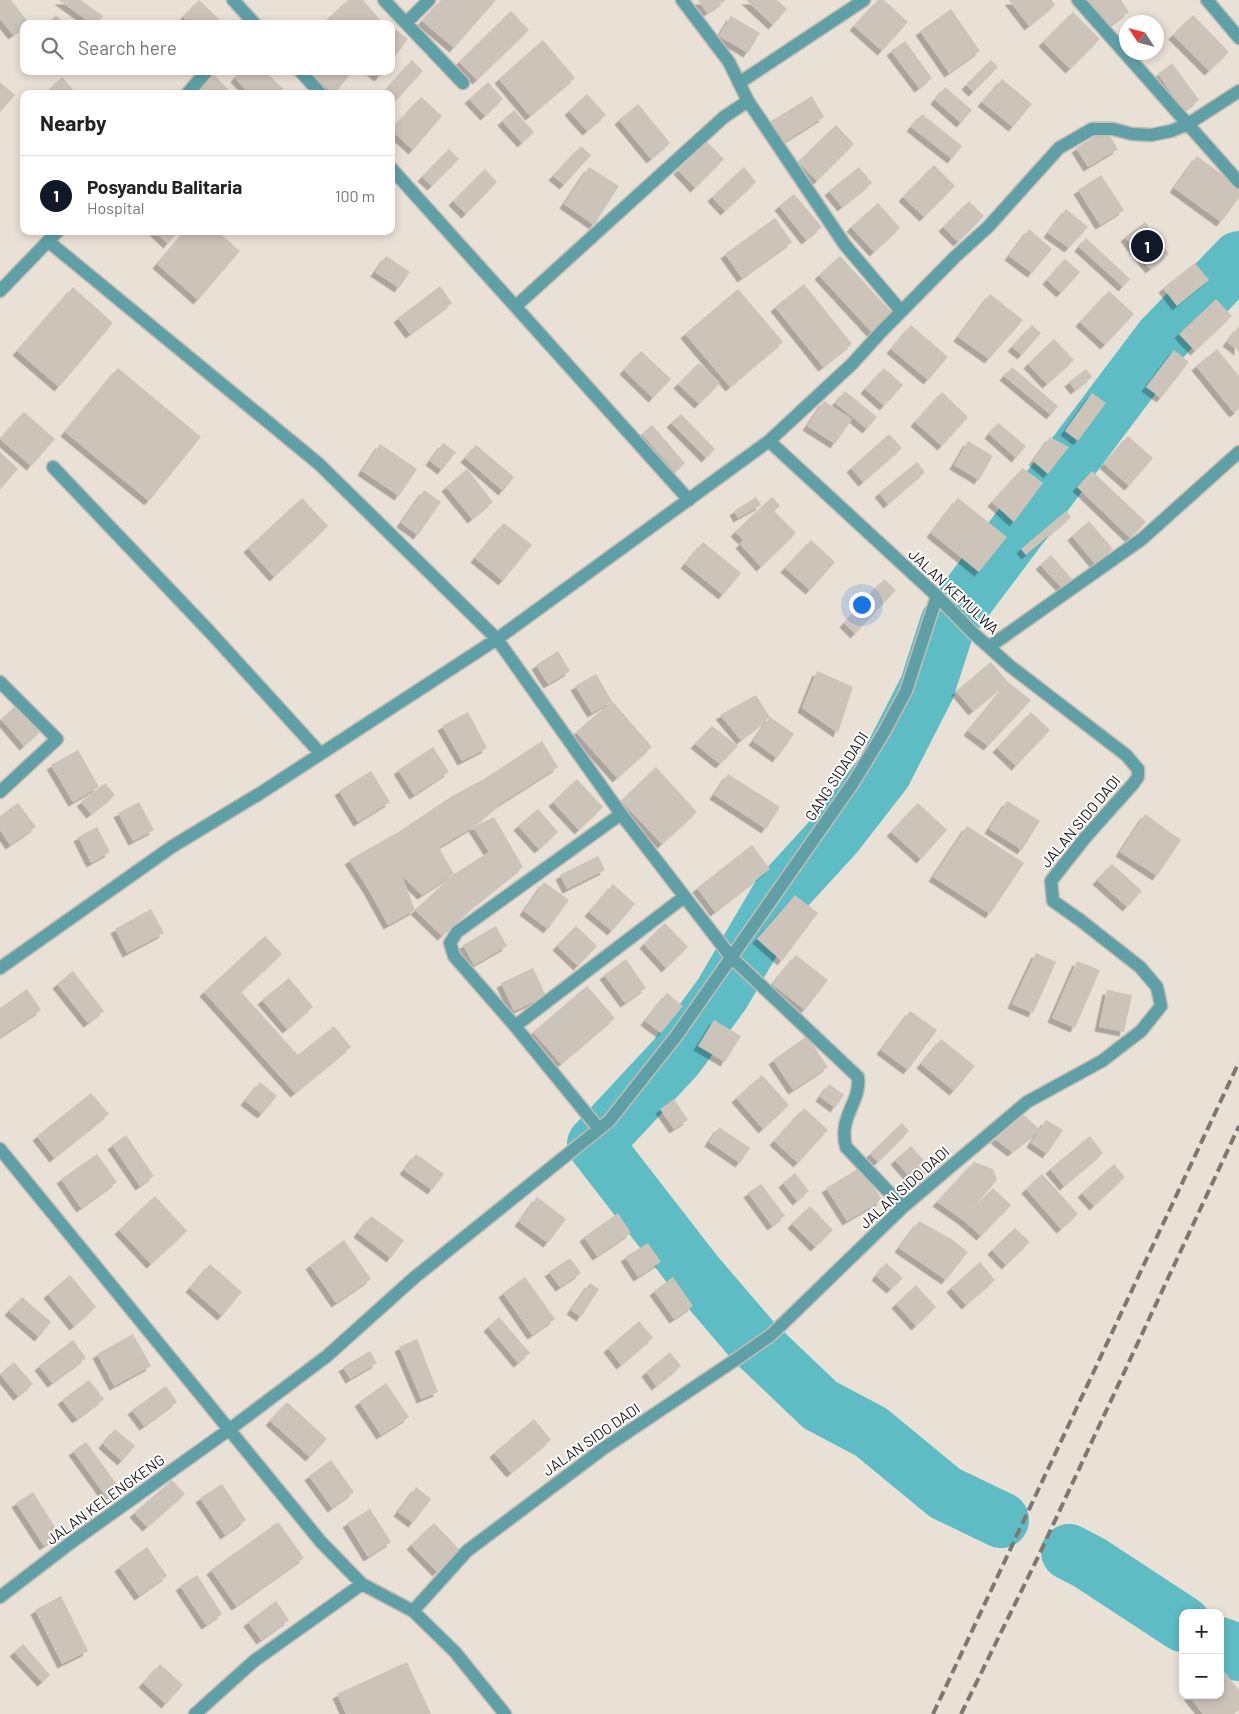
<!DOCTYPE html>
<html lang="en">
<head>
<meta charset="utf-8">
<style>
	body { margin:0; font-family:Barlow,sans-serif; background:#f2f2f2; color:#222 }
	.controls { position:absolute; right:15px; bottom:15px; display:grid; overflow:hidden; border-radius:10px; box-shadow:0 2px 8px #0003 }
	.controls button { width:45px; height:45px; display:grid; place-items:center; padding:0; border:0; border-bottom:1px solid #e0e0e0; background:#fff; color:#222; font:25px sans-serif }
	.compass { position:absolute; left:1119px; top:15px; width:45px; height:45px; border-radius:50%; background:#fff; box-shadow:0 2px 8px #0003; rotate:306deg }
	.you { position:absolute; left:861px; top:604px; width:18px; height:18px; margin:-12px; border:4px solid #fff; border-radius:50%; background:#1a73e8; box-shadow:0 0 0 8px #1a73e833 }
	.badge { display:grid; place-items:center; width:32px; height:32px; border-radius:50%; background:#111827; color:#fff; font-size:16px; font-weight:700 }
	.pin { position:absolute; translate:-50% -50%; border:2px solid #fff; box-shadow:0 1px 5px #0006 }
	.list { margin:0; padding:0; list-style:none }
	h2 { display:flex; justify-content:space-between; align-items:center; height:65px; margin:0; padding:0 20px; font-size:21px }
	h2 small { font-size:16px; font-weight:400; color:#767676 }
	.list li { display:grid; grid-template-columns:32px 1fr auto; gap:15px; align-items:center; box-sizing:border-box; height:80px; padding:0 20px; border-top:1px solid #e0e0e0 }
	.list b { display:block; font-size:19px; white-space:nowrap }
	.list p { margin:0; font-size:16px; white-space:nowrap; color:#767676 }
	.list em { font-size:16px; font-style:normal; color:#767676 }
	.icon { flex:none; width:28px; height:28px; fill:none; stroke:currentColor; stroke-width:2; stroke-linecap:round; stroke-linejoin:round }
	.map { position:relative; flex:none; width:1239px; height:1714px; overflow:hidden }
	.search { position:absolute; background:#fff; box-shadow:0 2px 8px #0003; left:20px; top:20px; width:375px; height:55px; display:flex; align-items:center; gap:12px; box-sizing:border-box; padding:0 18px; border-radius:10px; color:#767676; font-size:19px }
	.panel { position:absolute; background:#fff; box-shadow:0 2px 8px #0003; left:20px; top:90px; width:375px; height:145px; border-radius:10px }
	.map>svg:first-child { display:block }
	.lines { fill:none; stroke-linecap:round; stroke-linejoin:round }
	.river { stroke:#5ebcc5; stroke-width:56 }
	.building { fill:#ccc3b9; filter:url(#shadow) }
	.minor-casing { stroke:#c4bcb3; stroke-width:15 }
	.minor { stroke:#5fa0a7; stroke-width:12 }
	.rail { stroke:#7f7872; stroke-width:4; stroke-dasharray:10 5; stroke-linecap:butt }
	.labels { text-anchor:middle; dominant-baseline:central; stroke-width:4; stroke-linejoin:round; paint-order:stroke }
	.street-label { font-size:15px; fill:#1d1916; stroke:#fff }
</style>
</head>
<body>
<div class="map">
<svg width="1239" height="1714" viewBox="0 0 1239 1714">
	<defs>
		<filter id="shadow"><feDropShadow dx="-4.5" dy="4.5" stdDeviation="0" flood-color="#0004"/></filter>
	</defs>
	<rect width="100%" height="100%" fill="#e9e0d6"/>
	<g class="lines">
		<path class="river" d="M1001 1520 945 1493 871 1432 820 1405 754 1342 695 1273 595 1144 676 1057 722 994 780 895 835 835 884 772 927 688 948 623 1161 340 1239 259
			M1069 1552 1090 1563 1183 1624
			M1220 1645 1239 1653"/>
	</g>
	<path class="building" d="M0 0H11L29 23 24 24V27L13 35 0 19Z
		M59 0H81L103 16 97 24H92Z
		M199 0 220 20 217 24H191L183 17Z
		M348 0H363L381 21 378 24H322Z
		M441 0H496L454 48 422 21Z
		M698 0H726L707 13Z
		M746 0H777L787 9 773 25Z
		M878 0H884L908 22 882 51 854 26Z
		M1009 0H1051L1055 5 1029 26Z
		M1088 0H1121L1129 12 1108 27Z
		M951 9 980 51 949 73 920 31Z
		M511 11 529 30 477 80 459 62Z
		M1073 12 1100 39 1070 69 1043 42Z
		M56 15 66 24H47Z
		M1193 15 1229 52 1209 71 1173 35Z
		M731 16 760 33 748 53 719 36Z
		M395 29 408 39 391 61V34Z
		M543 40 575 78 530 116 499 79Z
		M905 41 932 78 919 88 891 51Z
		M412 60 423 71 391 106V94H382Z
		M991 60 998 67 973 92 966 85Z
		M1172 63 1199 100 1184 111 1158 74Z
		M241 71H265L288 94H250L235 78Z
		M307 71H353L334 94Z
		M371 71H384L379 77Z
		M214 75 233 94H195Z
		M62 77 77 94H44Z
		M1002 79 1032 104 1013 127 982 102Z
		M0 82 15 95 0 112Z
		M488 82 503 99 485 116 469 99Z
		M945 87 972 110 961 123 935 100Z
		M587 94 606 115 587 131 569 111Z
		M812 96 824 117 781 144 768 123Z
		M421 97 442 116 413 150 391 130Z
		M638 104 670 143 651 159 619 120Z
		M514 110 534 132 522 143 502 121Z
		M922 114 962 146 952 159 911 127Z
		M836 125 854 144 817 181 798 162Z
		M1106 130 1118 149 1088 167 1076 148Z
		M707 142 724 159 695 188 678 170Z
		M581 146 591 155 564 185 553 176Z
		M449 149 459 159 432 186 422 177Z
		M1197 156 1239 187V198L1221 222 1174 188Z
		M934 165 955 186 924 217 903 197Z
		M589 167 619 186 594 225 564 204Z
		M744 167 756 182 725 211 712 197Z
		M859 167 872 183 842 207 829 191Z
		M485 169 497 182 466 214 453 201Z
		M1101 175 1124 210 1100 225 1078 190Z
		M794 194 822 227 806 240 779 206Z
		M969 201 984 216 958 242 943 227Z
		M878 203 900 228 874 252 851 227Z
		M1066 209 1088 227 1069 248 1048 233Z
		M775 218 792 242 742 278 725 254Z
		M1145 222 1169 254 1150 269 1125 237Z
		M1029 229 1052 249 1032 273 1009 256Z
		M154 231H178L168 244Z
		M185 231H217L240 251 198 300 157 264Z
		M1086 238 1130 279 1123 287 1079 247Z
		M386 256 410 272 399 288 375 272Z
		M840 256 895 316 874 335 819 275Z
		M1065 259 1080 272 1061 293 1047 280Z
		M1195 263 1209 280 1177 306 1163 288Z
		M804 284 852 344 823 367 775 307Z
		M440 286 452 303 410 334 398 318Z
		M73 287 113 323 59 387 17 351Z
		M738 289 783 342 730 387 685 334Z
		M1109 291 1134 314 1105 345 1080 322Z
		M990 294 1023 320 989 359 958 337Z
		M1216 299 1232 316 1195 351 1179 334Z
		M911 325 948 357 928 380 891 349Z
		M1032 325 1041 333 1022 355 1012 347Z
		M1239 326V351L1227 342Z
		M1054 339 1074 360 1047 384 1028 364Z
		M1217 349 1239 376V409L1234 413 1196 366Z
		M1174 350 1189 362 1161 398 1146 387Z
		M641 351 671 379 653 398 624 370Z
		M699 363 720 383 699 404 678 384Z
		M1012 367 1058 406 1051 415 1004 376Z
		M118 368 201 437 149 501 65 432Z
		M884 368 903 385 884 406 865 389Z
		M1086 369 1092 377 1075 390 1069 382Z
		M845 391 877 417 867 429 835 403Z
		M942 392 968 417 942 446 915 422Z
		M1092 393 1106 403 1078 441 1065 431Z
		M824 401 852 419 835 444 807 426Z
		M24 412 55 439 31 466 0 439Z
		M681 414 715 449 706 458 671 423Z
		M998 423 1026 446 1016 458 989 434Z
		M652 425 685 463 675 472 642 434Z
		M889 434 902 448 863 482 851 468Z
		M1128 436 1153 458 1129 486 1104 464Z
		M1050 437 1069 447 1048 474 1033 461Z
		M968 441 993 456 979 480 954 465Z
		M443 443 456 452 442 470 430 461Z
		M380 444 417 469 399 496 362 471Z
		M476 445 514 477 503 491 465 458Z
		M0 452 18 469 0 489Z
		M917 462 925 472 888 504 879 493Z
		M1023 468 1043 483 1014 522 992 502Z
		M467 469 493 502 472 519 446 487Z
		M1092 471 1146 522 1130 538 1077 487Z
		M424 490 441 502 418 535 401 523Z
		M756 497 761 505 738 518 734 511Z
		M772 497 780 506 774 511 796 533 761 567 740 544 752 532 743 540 735 532Z
		M302 498 328 526 274 577 248 548Z
		M958 498 1007 537 979 572 931 533Z
		M1066 511 1071 517 1026 555 1021 549Z
		M1089 521 1113 549 1095 564 1072 536Z
		M504 523 532 545 503 581 475 558Z
		M811 540 835 562 810 590 785 568Z
		M703 542 741 573 723 595 685 564Z
		M1051 555 1072 579 1062 588 1040 565Z
		M884 579 896 590 855 634 844 623Z
		M558 651 570 671 548 684 536 665Z
		M991 662 1008 682 973 711 956 691Z
		M817 671 853 687 838 733 802 708Z
		M596 674 612 701 592 713 575 686Z
		M1008 682 1031 700 988 746 968 731Z
		M756 695 770 717 741 740 720 715Z
		M612 701 652 747 617 778 576 732Z
		M19 703 42 730 24 746 1 719Z
		M468 712 487 748 462 761 442 726Z
		M1031 712 1050 730 1016 766 997 748Z
		M770 717 794 734 777 758 753 741Z
		M712 726 738 746 720 764 695 744Z
		M542 741 558 767 500 804 473 827 433 851 439 848 454 874 422 895 402 876 415 910 388 925 368 889 349 860 400 831 452 796 484 779Z
		M433 747 449 772 414 795 398 770Z
		M78 750 99 787 73 802 51 765Z
		M656 767 697 812 662 844 621 801Z
		M371 771 390 802 358 822 339 791Z
		M728 774 780 807 766 829 714 795Z
		M577 779 603 807 579 830 553 802Z
		M105 783 115 795 91 814 81 802Z
		M1007 801 1040 821 1022 850 989 829Z
		M139 802 154 830 133 841 118 813Z
		M18 803 36 827 10 845 0 830V816Z
		M918 803 947 830 921 859 891 832Z
		M538 809 558 832 539 849 518 826Z
		M1145 814 1181 840 1157 876 1120 852Z
		M494 817 523 867 479 902 442 936 415 910 454 874 489 852 473 827Z
		M967 826 1024 863 990 914 933 877Z
		M97 827 110 852 91 863 78 837Z
		M752 845 770 869 715 912 697 888Z
		M598 856 605 870 567 889 560 875Z
		M1112 864 1142 891 1127 907 1097 880Z
		M544 882 569 900 548 929 524 911Z
		M613 884 635 904 612 931 589 912Z
		M795 895 818 913 782 961 757 939Z
		M151 909 164 933 127 953 115 929Z
		M665 923 688 947 666 968 644 944Z
		M496 926 507 946 474 965 463 945Z
		M576 926 597 946 578 966 557 946Z
		M265 936 282 954 241 992 298 1055 334 1026 351 1047 295 1093 204 992Z
		M1036 953 1056 962 1033 1013 1012 1004Z
		M796 955 828 980 805 1010 772 984Z
		M626 959 646 988 625 1003 604 975Z
		M1077 961 1100 970 1075 1028 1052 1018Z
		M533 968 546 996 514 1011 501 983Z
		M73 971 104 1011 88 1023 57 984Z
		M289 978 313 1007 287 1029 262 1000Z
		M587 986 615 1018 561 1064 533 1032Z
		M27 989 41 1010 0 1037V1008Z
		M1107 990 1132 995 1124 1032 1099 1027Z
		M667 993 683 1006 661 1033 645 1021Z
		M910 1011 937 1030 908 1070 881 1050Z
		M714 1020 741 1036 725 1062 698 1046Z
		M807 1036 828 1067 793 1090 773 1060Z
		M941 1039 975 1066 954 1091 921 1064Z
		M762 1075 789 1105 763 1129 736 1098Z
		M260 1082 277 1096 262 1114 245 1101Z
		M829 1084 844 1095 835 1108 820 1097Z
		M91 1093 109 1114 54 1158 37 1136Z
		M674 1099 688 1120 674 1129 660 1109Z
		M804 1108 828 1130 798 1163 774 1141Z
		M1024 1115 1040 1130 1012 1152 995 1139Z
		M1046 1120 1063 1130 1047 1154 1031 1143Z
		M902 1123 909 1131 878 1162 870 1154Z
		M719 1127 750 1148 740 1163 709 1142Z
		M126 1135 154 1176 140 1186 112 1145Z
		M1090 1136 1103 1153 1064 1186 1050 1169Z
		M911 1146 931 1168 914 1182 895 1160Z
		M97 1154 117 1182 81 1208 61 1179Z
		M416 1154 444 1174 432 1190 404 1170Z
		M974 1162 993 1169 997 1180 969 1213 993 1188 1011 1205 981 1236 963 1220 937 1202Z
		M1114 1164 1125 1177 1094 1206 1082 1193Z
		M861 1167 882 1200 847 1221 826 1188Z
		M795 1173 809 1191 797 1201 783 1183Z
		M1042 1174 1078 1214 1061 1229 1026 1189Z
		M761 1184 785 1216 772 1226 748 1193Z
		M155 1196 187 1231 151 1264 119 1230Z
		M537 1197 566 1219 548 1243 519 1222Z
		M810 1206 833 1230 815 1247 792 1224Z
		M618 1213 631 1233 597 1256 584 1237Z
		M371 1216 404 1240 391 1258 358 1233Z
		M919 1221 953 1240 968 1252 946 1280 899 1248Z
		M1015 1228 1030 1242 1006 1265 992 1250Z
		M344 1240 371 1279 336 1303 310 1265Z
		M648 1243 661 1262 638 1277 625 1257Z
		M570 1258 581 1273 560 1287 549 1272Z
		M980 1262 995 1280 966 1305 951 1288Z
		M886 1263 903 1278 891 1289 876 1276Z
		M210 1264 242 1292 222 1316 190 1288Z
		M70 1275 96 1307 74 1326 48 1294Z
		M525 1277 555 1319 532 1335 503 1293Z
		M673 1277 693 1306 674 1319 654 1291Z
		M590 1283 599 1289 581 1317 571 1310Z
		M916 1285 936 1307 916 1326 896 1304Z
		M22 1297 51 1322 39 1337 9 1311Z
		M499 1317 530 1353 518 1363 488 1327Z
		M639 1321 653 1338 621 1365 608 1348Z
		M133 1334 151 1366 114 1386 97 1354Z
		M417 1339 438 1392 421 1399 399 1347Z
		M73 1340 86 1358 52 1383 39 1366Z
		M370 1351 377 1363 350 1379 343 1367Z
		M670 1352 681 1366 656 1386 646 1372Z
		M14 1362 33 1384 18 1396 0 1374Z
		M89 1380 104 1399 77 1419 62 1400Z
		M386 1383 409 1417 381 1435 359 1402Z
		M166 1386 177 1402 144 1426 132 1410Z
		M287 1402 327 1439 310 1457 270 1421Z
		M534 1419 551 1440 511 1473 494 1453Z
		M115 1429 135 1446 122 1461 103 1444Z
		M86 1442 120 1489 107 1498 73 1451Z
		M331 1460 354 1492 332 1508 309 1476Z
		M172 1480 185 1494 147 1527 134 1513Z
		M222 1484 246 1520 225 1535 200 1498Z
		M416 1487 431 1499 413 1523 398 1512Z
		M33 1492 60 1535 44 1546 16 1503Z
		M370 1509 391 1542 368 1557 347 1523Z
		M278 1522 304 1558 236 1606 211 1570Z
		M434 1523 460 1550 437 1572 411 1545Z
		M147 1547 167 1576 139 1596 119 1567Z
		M197 1575 222 1614 206 1625 180 1586Z
		M61 1596 88 1651 62 1664 35 1610Z
		M276 1601 289 1620 261 1640 248 1622Z
		M23 1644 50 1675 42 1682 14 1652Z
		M407 1662 431 1714H346L337 1694Z
		M160 1664 183 1685 166 1704 143 1683Z
		M1220 1666 1239 1690V1710L1234 1714H1203L1188 1695H1220Z"/>
	<g class="lines">
		<defs>
			<path id="minor" d="M233 0 255 24
				M384 0 463 83
				M1078 0 1239 182
				M1207 0 1239 38
				M406 23 429 0
				M300 71 321 94
				M739 83 864 0
				M187 94 207 71
				M748 101 845 245 901 311
				M391 168 689 500
				M49 242 319 464 497 639 621 814 731 957 858 1077C861 1103 838 1116 846 1147L903 1207
				M0 291 58 231
				M516 306 724 117 748 101 729 62 682 0
				M53 467 210 632 320 753
				M989 647 1142 539 1239 452
				M0 682 57 739 0 792
				M0 968 173 846 259 794 497 639 769 441 852 364 881 332 956 256 988 227 1059 148 1092 129H1113L1132 134 1151 135 1171 131 1188 124 1239 91
				M515 1026 684 897
				M599 1129 515 1026 454 956 450 943 457 932 621 814
				M0 1149 321 1542 362 1584 413 1611 455 1652 505 1714
				M0 1597 69 1544 230 1429 327 1356 415 1277 609 1121 677 1035 853 783 884 732 906 691 937 596
				M413 1611 467 1551 604 1448 741 1356 771 1335 903 1207 1027 1102 1102 1061 1141 1031 1161 1006 1157 987 1140 967 1080 920 1053 901 1051 881 1084 839 1133 784 1138 777V769L1126 755 1010 666 972 632 937 596 769 441
				M195 1714 254 1661 362 1584"/>
		</defs>
		<use href="#minor" class="minor-casing"/>
		<use href="#minor" class="minor"/>
		<path class="rail" d="M933 1714 1239 1062
			M961 1714 1038 1557 1239 1126"/>
	</g>
	<g class="labels">
		<g class="street-label">
			<text transform="translate(954 591) rotate(43)">JALAN KEMULWA</text>
			<text transform="translate(836 776) rotate(-57)">GANG SIDADADI</text>
			<text transform="translate(1080 821) rotate(-50)">JALAN SIDO DADI</text>
			<text transform="translate(904 1187) rotate(-42)">JALAN SIDO DADI</text>
			<text transform="translate(591 1439) rotate(-35)">JALAN SIDO DADI</text>
			<text transform="translate(105 1499) rotate(-36)">JALAN KELENGKENG</text>
		</g>
	</g>
</svg>
<div class="controls">
<button>+</button>
<button>−</button>
</div>
<svg class="compass" viewBox="-18 -18 36 36"><path d="M0-13l5 13h-10z" fill="#e53935"/><path d="M0 13l5-13h-10z" fill="#767676"/></svg>
<div class="you"></div>
<div class="pin badge" style="left:1147px;top:246px">1</div>
<div class="search"><svg class="icon" aria-label="search" viewBox="0 0 24 24"><circle cx="10" cy="10" r="6"/><path d="M15 15l6 6"/></svg>Search here</div>
<section class="panel">
<h2>Nearby<small></small></h2>
<ul class="list">
<li><span class="badge">1</span><div><b>Posyandu Balitaria</b><p>Hospital</p></div><em>100 m</em></li>
</ul>
</section>
</div>
</body>
</html>
